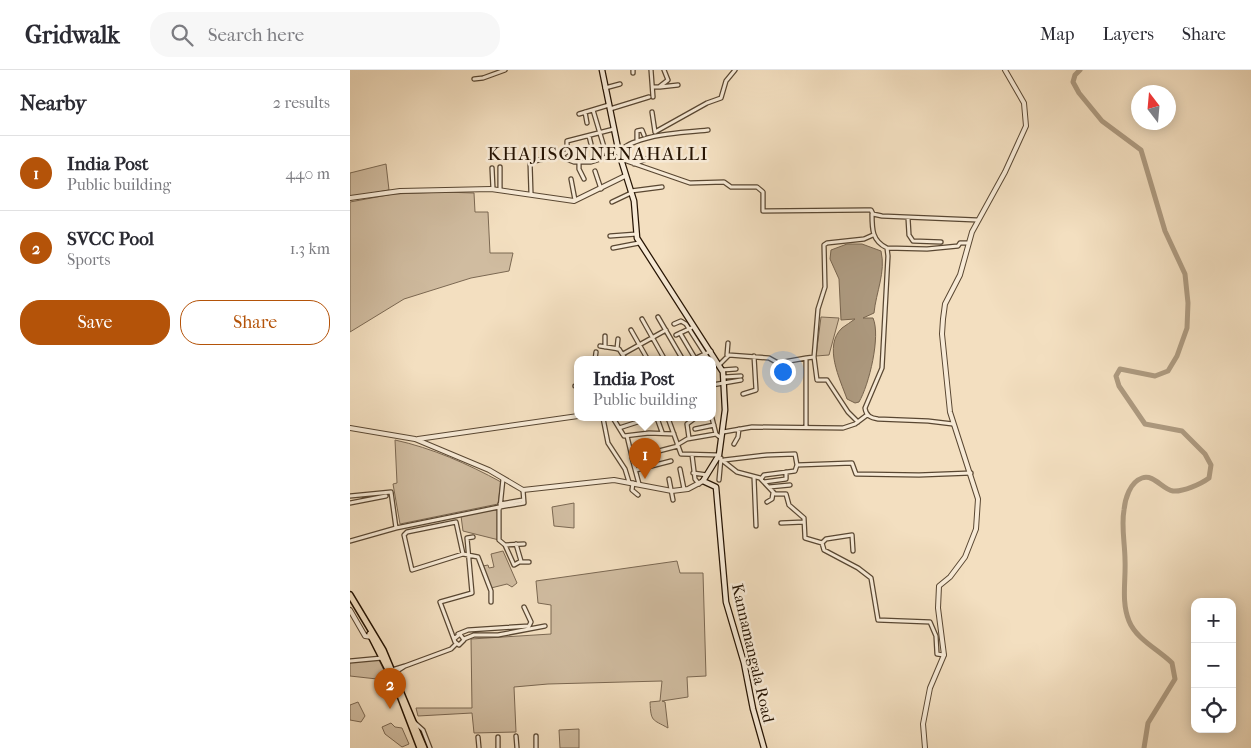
<!DOCTYPE html>
<html lang="en">
<head>
<meta charset="utf-8">
<style>
	body { margin:0; font-family:"IM FELL French Canon",serif; background:#f7f7f7; color:#2b2b33 }
	.controls { position:absolute; right:15px; bottom:15px; display:grid; overflow:hidden; border-radius:10px; box-shadow:0 2px 12px #0003 }
	.controls button { width:45px; height:45px; display:grid; place-items:center; padding:0; border:0; border-bottom:1px solid #e1e1e2; background:#fff; color:#2b2b33; font:25px sans-serif }
	.compass { position:absolute; left:781px; top:15px; width:45px; height:45px; border-radius:50%; background:#fff; box-shadow:0 2px 12px #0003; rotate:344deg }
	.you { position:absolute; left:432px; top:301px; width:18px; height:18px; margin:-12px; border:4px solid #fff; border-radius:50%; background:#1a73e8; box-shadow:0 0 0 8px #1a73e833 }
	.badge { display:grid; place-items:center; width:32px; height:32px; border-radius:50%; background:#b45309; color:#fff; font-size:16px; font-weight:700 }
	.pin { position:absolute; translate:-50% -41px; filter:drop-shadow(0 1px 2px #0008) }
	.pin::after { content:''; position:absolute; top:26px; width:18px; height:15px; background:inherit; clip-path:polygon(0 0,100% 0,50% 100%) }
	.popup { position:absolute; left:224px; top:286px; width:142px; height:65px; box-sizing:border-box; display:grid; place-content:center; border-radius:10px; background:#fff; filter:drop-shadow(0 1px 4px #0005); font-size:16px; white-space:nowrap; color:#7c7c81 }
	.popup b { font-size:19px; color:#2b2b33 }
	.popup::after { content:''; position:absolute; left:50%; top:100%; margin-left:-10px; border:10px solid transparent; border-top-color:#fff }
	.list { margin:0; padding:0; list-style:none }
	h2 { display:flex; justify-content:space-between; align-items:center; height:65px; margin:0; padding:0 20px; font-size:21px }
	h2 small { font-size:16px; font-weight:400; color:#7c7c81 }
	.list li { display:grid; grid-template-columns:32px 1fr auto; gap:15px; align-items:center; box-sizing:border-box; height:75px; padding:0 20px; border-top:1px solid #e1e1e2 }
	.list b { display:block; font-size:19px; white-space:nowrap }
	.list p { margin:0; font-size:16px; white-space:nowrap; color:#7c7c81 }
	.list em { font-size:16px; font-style:normal; color:#7c7c81 }
	.actions { display:flex; gap:10px; padding:15px 20px }
	.actions a { flex:1; padding:11px 0; border:1px solid #b45309; border-radius:20px; text-align:center; font-size:18px; color:#b45309 }
	.actions .main { background:#b45309; color:#fff }
	.icon { flex:none; width:28px; height:28px; fill:none; stroke:currentColor; stroke-width:2; stroke-linecap:round; stroke-linejoin:round }
	.map { position:relative; flex:none; width:901px; height:678px; overflow:hidden }
	header { display:flex; align-items:center; gap:30px; box-sizing:border-box; height:70px; padding:0 25px; background:#fff; border-bottom:1px solid #e1e1e2 }
	header strong { font-size:24px }
	nav { display:flex; gap:28px; margin-inline-start:auto; font-size:18px }
	.search { width:350px; height:45px; background:#f7f7f7; display:flex; align-items:center; gap:12px; box-sizing:border-box; padding:0 18px; border-radius:20px; color:#7c7c81; font-size:19px }
	main { display:flex }
	aside { flex:1; background:#fff }
	.map>svg:first-child { display:block }
	.green { fill:#d0bca0; stroke:#7b6852 }
	.water { fill:#ad9a80; stroke:#77644e }
	.lines { fill:none; stroke-linecap:round; stroke-linejoin:round }
	.river { stroke:#ad9a80; stroke-width:5 }
	.minor-casing { stroke:#594732; stroke-width:5.5 }
	.tertiary-casing { stroke:#594732; stroke-width:6 }
	.secondary-casing { stroke:#261403; stroke-width:7 }
	.primary-casing { stroke:#261403; stroke-width:8 }
	.minor { stroke:#f7ead6; stroke-width:3 }
	.tertiary { stroke:#f7ead6; stroke-width:4 }
	.secondary { stroke:#f7ead6; stroke-width:4.5 }
	.primary { stroke:#f3dfc0; stroke-width:5 }
	.labels { text-anchor:middle; dominant-baseline:central; stroke-width:5; stroke-linejoin:round; paint-order:stroke }
	.street-label { font-size:16px; fill:#261403; stroke:#f7ead6 }
	.quarter-label { font-size:19px; letter-spacing:1px; fill:#261403; stroke:#f7ead6 }
</style>
</head>
<body>
<header>
<strong>Gridwalk</strong>
<div class="search"><svg class="icon" aria-label="search" viewBox="0 0 24 24"><circle cx="10" cy="10" r="6"/><path d="M15 15l6 6"/></svg>Search here</div>
<nav><a>Map</a><a>Layers</a><a>Share</a></nav>
</header>
<main>
<aside>
<h2>Nearby<small>2 results</small></h2>
<ul class="list">
<li><span class="badge">1</span><div><b>India Post</b><p>Public building</p></div><em>440 m</em></li>
<li><span class="badge">2</span><div><b>SVCC Pool</b><p>Sports</p></div><em>1.3 km</em></li>
</ul>
<div class="actions"><a class="main">Save</a><a>Share</a></div>
</aside>
<div class="map">
<svg width="901" height="678" viewBox="0 0 901 678">
	<rect width="100%" height="100%" fill="#f3dfc0"/>
	<filter id="stains"><feTurbulence type="fractalNoise" baseFrequency=".004" numOctaves="4"/><feColorMatrix values="0 0 0 0 .2 0 0 0 0 .09 0 0 0 0 .02 0 0 0 .5 -.17"/></filter>
	<radialGradient id="worn" r=".72"><stop offset=".6" stop-color="#630" stop-opacity="0"/><stop offset="1" stop-color="#630" stop-opacity=".3"/></radialGradient>
	<path class="green" d="M36 94 39 120 0 127V103Z
		M93 122 124 123 125 142H138L140 183H163L159 201 121 208 54 229 0 262V132L43 124Z
		M471 247 489 248 479 285 466 286Z
		M45 370C82 378 118 394 151 412L148 434 50 454 43 414 47 413Z
		M224 433V458L204 456 202 437Z
		M149 439V470L113 461 111 446Z
		M153 481 167 513 162 517 157 514 141 518 133 496 138 495 139 498 144 497 141 484Z
		M327 491 330 503H353L356 606 337 607 338 627 312 631 315 632 318 658C302 649 301 652 300 632L310 631 312 611 198 614 164 617 166 662 124 663 122 643 68 646 66 638H122L121 569 201 564V535L188 533 186 511Z
		M29 590 38 609 36 610 0 606V592Z
		M8 632 15 646 11 652 0 650V635Z
		M41 653 45 657 52 658 59 674 52 677 35 664 32 657Z
		M229 659V678H210L209 660Z"/>
	<path class="water" d="M497 174H512L531 181C536 202 526 222 524 243L513 248H523C531 266 519 315 509 332L505 333 497 329C490 309 473 276 492 258 496 255 501 252 505 249L491 250 489 209 480 189 481 180Z"/>
	<g class="lines">
		<path class="river" d="M730 0 725 5 723 12 729 23 752 51 791 80 815 161 835 204 838 233 837 258 827 286 818 301 805 306 770 299 766 306 769 316 795 354 832 361 855 384 861 395 859 408C851 414 833 422 823 421 812 419 804 404 792 408 780 412 775 429 774 440 771 456 775 474 775 490 776 511 771 531 779 551 786 569 809 580 822 593L825 609 798 653 794 678"/>
		<defs>
			<path id="minor" d="M283 0V3
				M301 0 303 27
				M124 9 133 8 155 0
				M303 17H309L318 10 314 0
				M310 17 328 15
				M255 18 270 14
				M260 39 299 27
				M243 40 257 87C269 83 275 75 285 72 308 63 333 63 358 60
				M235 42 237 53
				M302 42 305 62
				M229 44 259 35
				M305 62 357 33 371 28 376 11 385 0
				M239 66 241 74
				M287 71V61L292 60 294 65
				M211 86 217 82V71L264 59
				M271 89 340 113 374 112 381 117H407L413 122V141L515 140H521L523 144 532 146 627 150
				M229 91V99L234 109
				M284 94 299 88
				M150 97V120
				M142 98 143 119
				M245 101 251 119
				M221 109 225 130
				M281 121 312 117
				M181 124 180 92 208 86 224 92H241L257 87
				M262 132 281 123
				M522 144C522 159 522 171 537 178L538 186 532 298 515 338C516 346 521 348 528 349L578 351 603 354
				M558 148 559 165 563 171 591 172
				M260 166 287 164
				M263 178 289 173
				M537 178 577 179 608 176 610 173H617
				M308 247 333 290
				M292 249 315 290
				M324 254 331 251 336 254 359 290
				M281 260 298 290
				M330 263 346 290
				M326 265 341 258
				M250 276 269 279 276 290
				M255 277V266
				M267 279 268 269
				M273 284 316 260
				M377 285 378 273
				M464 287 467 310H477L498 342 508 352
				M245 290 246 282
				M342 290 361 281
				M369 295 379 285 419 288 428 293 456 288
				M372 300 386 299
				M374 307 391 306
				M362 315 391 310
				M225 316H228
				M393 324 406 320 404 286
				M253 348 258 373 275 399 279 412
				M263 348 274 366 299 363 324 364
				M307 348 312 362
				M318 348 331 384 368 385
				M362 348 366 364 371 368
				M456 357V288L464 287 468 239 475 217 474 175 477 173 514 169 523 165
				M269 358 297 349
				M345 359 364 355
				M373 362 402 357 493 358 505 354 517 345
				M277 366 282 387
				M339 368 337 354 345 348
				M384 374 388 367 389 359
				M327 375 337 369 366 364
				M342 385 345 409 349 414
				M368 387 387 402 410 408 425 424H436L439 435 454 448 455 468 472 473 474 480 508 498 521 508 528 550 580 552 586 566 587 584 594 585
				M374 390 417 385 445 384 447 395 502 393 506 404 569 405 621 403
				M330 399 334 419
				M286 400 321 391
				M343 403 357 405
				M404 407 406 456
				M319 409 323 430
				M411 409 414 405 445 401 447 395
				M369 410 371 388
				M414 412 436 409V402
				M283 413 282 420 288 425
				M289 414 282 388 328 376
				M419 417 440 415
				M0 426 41 422 46 458
				M417 432 422 429 423 423
				M0 433 36 426
				M150 434 173 430
				M150 437 174 433 173 420
				M150 438 153 409
				M431 453 454 452
				M0 471 46 458 149 437V470L155 475 164 495 171 491 166 474
				M472 473 476 469 502 465 503 481
				M155 475 174 474
				M113 484 62 500 54 465 57 462 106 452 113 484 128 487 141 521V532
				M171 492H179
				M108 564 118 560 179 556 181 552 174 537
				M104 569 110 564 114 570 109 575 105 572 90 532 122 523 117 468 123 467
				M114 569 124 565H148L195 556
				M0 591 32 588
				M55 596 101 579 106 574
				M42 600 55 596 44 603
				M64 652 73 660 80 678
				M166 666 167 678
				M186 666V678
				M128 667 129 678
				M148 667V678"/>
			<path id="tertiary" d="M0 128 50 121 141 119 224 131 275 106
				M0 358 65 369 139 400 173 420 264 410 322 421 338 419 353 411
				M68 369 228 346
				M0 540 15 566 22 567
				M575 678 573 654 580 618 594 585 588 538 589 516 600 507 615 487 626 459 628 429 600 342 592 264 593 249 595 234 610 205 622 162 655 102 676 56 674 33 655 0"/>
			<path id="secondary" d="M252 0 269 83 284 131 287 168 373 302 375 340 369 385 353 411 366 417 376 532 394 593 403 639 414 678"/>
			<path id="primary" d="M0 525 33 580 74 678
				M20 564 46 615 70 678"/>
		</defs>
		<use href="#minor" class="minor-casing"/>
		<use href="#tertiary" class="tertiary-casing"/>
		<use href="#secondary" class="secondary-casing"/>
		<use href="#primary" class="primary-casing"/>
		<use href="#minor" class="minor"/>
		<use href="#tertiary" class="tertiary"/>
		<use href="#secondary" class="secondary"/>
		<use href="#primary" class="primary"/>
	</g>
	<g class="labels">
		<g class="street-label">
			<text transform="translate(403 583) rotate(77)">Kannamangala Road</text>
		</g>
		<g class="quarter-label">
			<text x="248" y="84">KHAJISONNENAHALLI</text>
		</g>
	</g>
	<rect width="100%" height="100%" filter="url(#stains)"/>
	<rect width="100%" height="100%" fill="url(#worn)"/>
</svg>
<div class="controls">
<button>+</button>
<button>−</button>
<button><svg class="icon" aria-label="locate" viewBox="0 0 24 24"><circle cx="12" cy="12" r="6"/><path d="M12 2v4M12 18v4M2 12h4M18 12h4"/></svg></button>
</div>
<svg class="compass" viewBox="-18 -18 36 36"><path d="M0-13l5 13h-10z" fill="#e53935"/><path d="M0 13l5-13h-10z" fill="#7c7c81"/></svg>
<div class="you"></div>
<div class="pin badge" style="left:295px;top:409px">1</div>
<div class="popup"><b>India Post</b>Public building</div>
<div class="pin badge" style="left:40px;top:639px">2</div>
</div>
</main>
</body>
</html>
